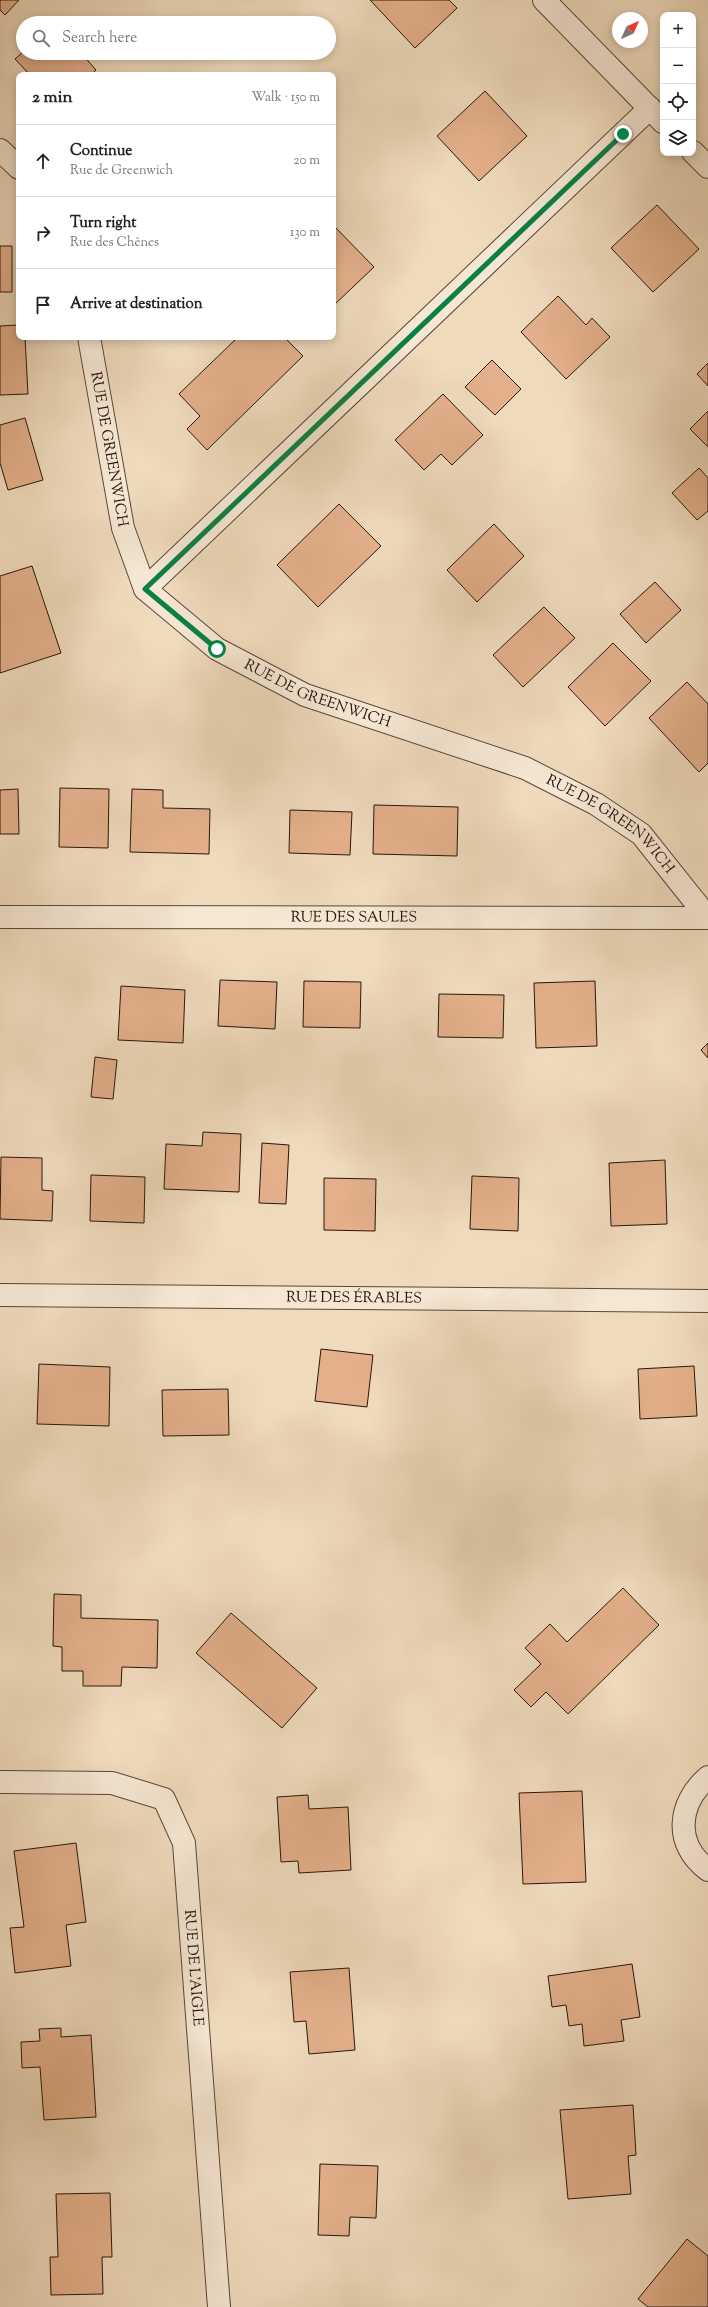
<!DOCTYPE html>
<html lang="en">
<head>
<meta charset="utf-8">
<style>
	body { margin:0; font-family:"Sorts Mill Goudy",serif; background:#f6f6f6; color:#222 }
	.controls { position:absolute; right:12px; top:12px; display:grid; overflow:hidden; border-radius:8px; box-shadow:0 2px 10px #0003 }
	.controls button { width:36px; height:36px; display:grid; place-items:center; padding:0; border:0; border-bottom:1px solid #e0e0e0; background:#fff; color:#222; font:20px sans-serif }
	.compass { position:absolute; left:612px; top:12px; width:36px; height:36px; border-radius:50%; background:#fff; box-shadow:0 2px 10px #0003; rotate:45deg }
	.stop { position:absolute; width:12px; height:12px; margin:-9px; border:3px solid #0b8043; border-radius:50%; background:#fff }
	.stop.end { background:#0b8043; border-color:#fff; box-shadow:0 1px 4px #0008 }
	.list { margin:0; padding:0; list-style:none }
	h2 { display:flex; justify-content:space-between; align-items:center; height:52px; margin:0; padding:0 16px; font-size:17px }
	h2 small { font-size:13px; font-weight:400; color:#767676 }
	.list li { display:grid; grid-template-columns:26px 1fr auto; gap:12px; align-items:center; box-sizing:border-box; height:72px; padding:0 16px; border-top:1px solid #e0e0e0 }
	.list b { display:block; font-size:15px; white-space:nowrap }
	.list p { margin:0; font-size:13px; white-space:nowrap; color:#767676 }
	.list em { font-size:13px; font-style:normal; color:#767676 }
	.icon { flex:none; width:22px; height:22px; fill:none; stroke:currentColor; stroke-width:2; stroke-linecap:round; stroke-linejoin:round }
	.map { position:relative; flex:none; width:708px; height:2307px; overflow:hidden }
	.search { position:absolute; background:#fff; box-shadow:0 2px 10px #0003; left:16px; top:16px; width:320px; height:44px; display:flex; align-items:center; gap:10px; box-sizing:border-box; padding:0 14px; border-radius:22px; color:#767676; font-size:15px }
	.panel { position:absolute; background:#fff; box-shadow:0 2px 10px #0003; left:16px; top:72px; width:320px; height:268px; border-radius:8px }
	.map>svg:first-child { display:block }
	.building { fill:#e3b08b; stroke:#29160d }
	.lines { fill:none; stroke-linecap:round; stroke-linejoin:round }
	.minor-casing { stroke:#5a4739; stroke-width:24 }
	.minor { stroke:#f5e7d3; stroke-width:22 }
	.route { stroke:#0b8043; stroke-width:5 }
	.labels { text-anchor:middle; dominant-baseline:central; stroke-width:4; stroke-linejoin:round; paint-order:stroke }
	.street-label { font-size:15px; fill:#29160d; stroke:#f5e7d3 }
</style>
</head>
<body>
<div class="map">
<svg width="708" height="2307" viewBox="0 0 708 2307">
	<rect width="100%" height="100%" fill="#efdabc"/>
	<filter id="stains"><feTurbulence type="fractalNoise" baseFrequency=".005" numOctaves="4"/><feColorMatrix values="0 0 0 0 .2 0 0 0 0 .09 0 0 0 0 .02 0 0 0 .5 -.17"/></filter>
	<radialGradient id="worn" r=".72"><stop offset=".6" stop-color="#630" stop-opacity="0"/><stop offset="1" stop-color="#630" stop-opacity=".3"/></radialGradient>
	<path class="building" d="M0 0H19L5 15 0 10Z
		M370 0H449L457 8 415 48Z
		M23 52 81 53 96 70 91 75H30L15 59Z
		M485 91 527 136 479 181 437 136Z
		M657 205 699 249 653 292 611 248Z
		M335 227 374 267 333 306V229Z
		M0 246H12V292H0Z
		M558 296 586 325 592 318 610 337 566 379 521 332Z
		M19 325V337H25L28 394 0 395V326Z
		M238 337H284L303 356 207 450 187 429 200 416 179 394Z
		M492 360 521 389 495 415 465 387Z
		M708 363V386L697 374Z
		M443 394 483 435 452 465 441 454 424 470 395 440Z
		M708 411V447L690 429Z
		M25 418 43 480 8 490 0 463V425Z
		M699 468 708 478V511L697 520 672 493Z
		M339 504 381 546 318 607 277 565Z
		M494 524 524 556 477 602 447 570Z
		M32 566 61 653 0 673V576Z
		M655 582 681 610 646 643 620 614Z
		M544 607 575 638 523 687 493 655Z
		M613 643 651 681 605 726 568 687Z
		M687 682 708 704V763L699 772 649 718Z
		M60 788 109 789 108 848 59 847Z
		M18 789 19 834H0V790Z
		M132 789 163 790V808L210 809 209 854 130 852Z
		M374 805 458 807 457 856 373 854Z
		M290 810 352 812 350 855 289 853Z
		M220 980 277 982 275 1029 218 1026Z
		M304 981 361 982 360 1028 303 1027Z
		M595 981 597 1046 536 1048 534 983Z
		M121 986 185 990 183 1043 118 1040Z
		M439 994 504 995 503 1038 438 1037Z
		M708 1043V1058L701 1050Z
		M95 1057 117 1060 113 1099 91 1097Z
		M203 1132 241 1134 239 1192 164 1189 166 1144 202 1146Z
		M262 1143 289 1145 286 1204 259 1203Z
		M1 1157 42 1158V1190L53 1191 52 1221 0 1219Z
		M665 1160 667 1224 611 1226 609 1163Z
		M91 1175 145 1177 144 1223 90 1221Z
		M472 1176 519 1178 518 1231 470 1229Z
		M324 1178 376 1179 375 1231 324 1230Z
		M321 1349 373 1355 367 1407 315 1401Z
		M39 1364 110 1367 109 1426 37 1424Z
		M694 1366 697 1416 640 1419 638 1369Z
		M228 1389 229 1435 163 1436 162 1390Z
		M623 1588 659 1625 568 1714 546 1692 531 1707 514 1690 541 1664 525 1648 550 1624 567 1642Z
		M54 1594 81 1595V1618L158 1620 157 1668 122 1667 121 1686H83V1671H62V1647L53 1646Z
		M231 1613 317 1688 282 1728 196 1653Z
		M582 1791 586 1882 523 1884 519 1793Z
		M308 1795 309 1809 348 1807 351 1870 299 1873 298 1861 281 1862 277 1797Z
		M76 1843 86 1922 66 1925 71 1966 15 1973 10 1928 24 1927 14 1851Z
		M632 1964 640 2017 621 2020 624 2041 584 2046 582 2024 569 2026 566 2005 552 2007 548 1976Z
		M349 1968 355 2050 309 2054 306 2021 294 2022 290 1972Z
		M61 2028V2037L91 2035 96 2117 44 2120 40 2067 22 2068 21 2042 40 2041 39 2029Z
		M633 2105 636 2155 628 2156 631 2194 568 2199 560 2110Z
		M320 2164 378 2166 376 2218 350 2217 349 2236 318 2235Z
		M110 2193 112 2257H102L103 2294 51 2295 50 2257H58L56 2194Z
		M687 2239 708 2256V2307H648L638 2299Z"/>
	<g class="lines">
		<defs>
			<g id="minor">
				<path d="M544 0 663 122"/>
				<path d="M0 150 19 168"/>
				<path d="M693 152 708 167"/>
				<path id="s1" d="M89 337 123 528 145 589 217 649 305 695 525 768 596 804 641 834 708 918"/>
				<path d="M145 589 650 108"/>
				<path id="s2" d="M0 917 708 918"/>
				<path id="s3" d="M0 1295 708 1301"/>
				<path d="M708 1777C678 1803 673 1844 708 1870"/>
				<path id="s4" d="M0 1782 112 1783 164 1799 184 1843 219 2307"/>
			</g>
		</defs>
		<use href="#minor" class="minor-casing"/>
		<use href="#minor" class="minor"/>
	</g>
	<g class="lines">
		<path class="route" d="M217 649 145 589 623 134"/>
	</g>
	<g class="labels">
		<g class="street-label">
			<text stroke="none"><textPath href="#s1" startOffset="114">RUE DE GREENWICH</textPath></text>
			<text stroke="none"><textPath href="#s1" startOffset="463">RUE DE GREENWICH</textPath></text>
			<text stroke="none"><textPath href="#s1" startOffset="787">RUE DE GREENWICH</textPath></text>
			<text stroke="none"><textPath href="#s2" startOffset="354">RUE DES SAULES</textPath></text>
			<text stroke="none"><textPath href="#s3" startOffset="354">RUE DES ÉRABLES</textPath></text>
			<text stroke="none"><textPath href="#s4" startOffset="340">RUE DE L'AIGLE</textPath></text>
		</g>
	</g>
	<rect width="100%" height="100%" filter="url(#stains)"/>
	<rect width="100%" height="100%" fill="url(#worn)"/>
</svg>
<div class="controls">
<button>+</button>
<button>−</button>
<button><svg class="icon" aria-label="locate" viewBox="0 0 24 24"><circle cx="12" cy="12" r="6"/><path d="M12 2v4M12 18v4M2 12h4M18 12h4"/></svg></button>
<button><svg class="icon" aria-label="layers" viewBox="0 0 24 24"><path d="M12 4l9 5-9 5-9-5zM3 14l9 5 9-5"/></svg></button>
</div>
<svg class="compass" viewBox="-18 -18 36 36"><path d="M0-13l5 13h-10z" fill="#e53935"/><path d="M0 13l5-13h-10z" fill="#767676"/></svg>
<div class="stop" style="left:217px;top:649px"></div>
<div class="stop end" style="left:623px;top:134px"></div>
<div class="search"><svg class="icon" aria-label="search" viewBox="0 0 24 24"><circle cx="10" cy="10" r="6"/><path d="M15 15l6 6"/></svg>Search here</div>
<section class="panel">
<h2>2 min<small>Walk · 150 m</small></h2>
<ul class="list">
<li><svg class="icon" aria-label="ahead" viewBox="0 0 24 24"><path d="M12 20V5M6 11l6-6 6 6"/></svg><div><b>Continue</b><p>Rue de Greenwich</p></div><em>20 m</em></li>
<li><svg class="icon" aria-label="right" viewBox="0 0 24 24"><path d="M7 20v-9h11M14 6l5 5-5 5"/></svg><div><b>Turn right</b><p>Rue des Chênes</p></div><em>130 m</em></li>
<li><svg class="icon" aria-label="arrive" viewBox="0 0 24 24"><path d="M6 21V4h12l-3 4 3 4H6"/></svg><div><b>Arrive at destination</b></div></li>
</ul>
</section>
</div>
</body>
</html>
